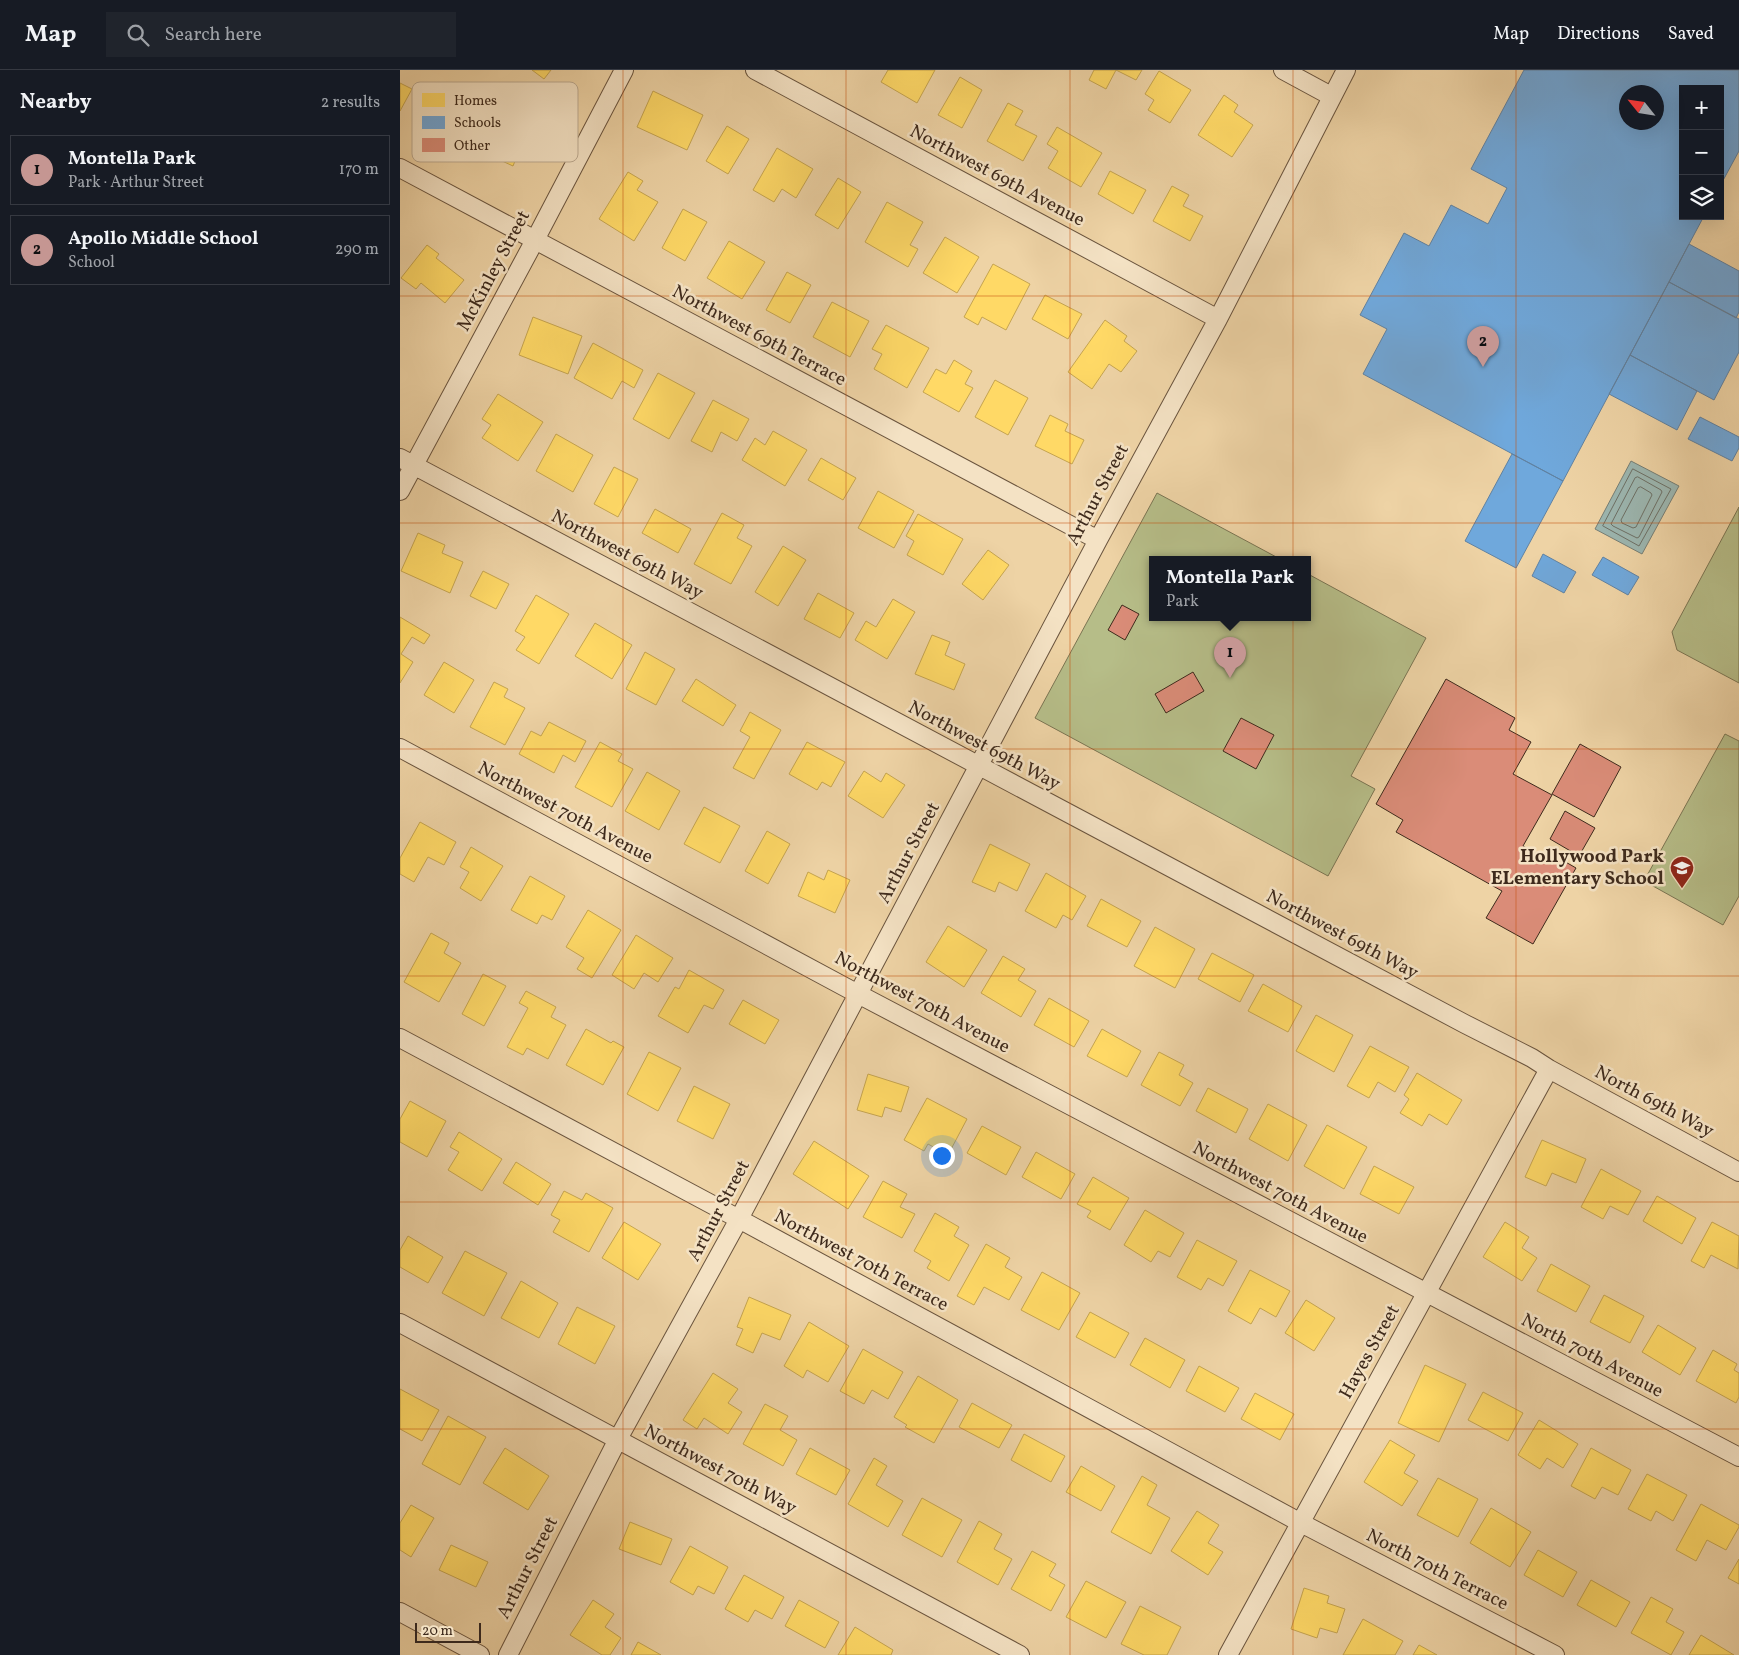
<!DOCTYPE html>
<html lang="en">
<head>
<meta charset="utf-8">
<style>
	body { margin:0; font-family:Vollkorn,serif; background:#20242c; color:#f1f3f6 }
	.controls { position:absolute; right:15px; top:15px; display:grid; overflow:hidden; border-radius:0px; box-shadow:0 5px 20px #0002 }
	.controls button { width:45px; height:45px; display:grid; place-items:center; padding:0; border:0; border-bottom:1px solid #363941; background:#171b24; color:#f1f3f6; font:25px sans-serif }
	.compass { position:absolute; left:1219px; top:15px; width:45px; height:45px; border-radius:50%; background:#171b24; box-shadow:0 5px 20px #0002; rotate:300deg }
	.scale { position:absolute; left:15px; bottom:12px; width:66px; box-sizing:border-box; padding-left:5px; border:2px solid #3e2a1c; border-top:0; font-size:14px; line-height:18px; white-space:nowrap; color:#3e2a1c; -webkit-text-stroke:4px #f4e2c4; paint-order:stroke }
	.you { position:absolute; left:541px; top:1085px; width:18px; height:18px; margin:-12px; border:4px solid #fff; border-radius:50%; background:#1a73e8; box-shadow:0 0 0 8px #1a73e833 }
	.badge { display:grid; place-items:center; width:32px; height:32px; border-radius:50%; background:#c59692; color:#111; font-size:16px; font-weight:700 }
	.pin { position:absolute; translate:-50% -41px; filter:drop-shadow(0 1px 2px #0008) }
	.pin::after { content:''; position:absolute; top:26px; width:18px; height:15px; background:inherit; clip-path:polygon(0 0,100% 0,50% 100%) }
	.popup { position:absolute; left:749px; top:486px; width:162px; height:65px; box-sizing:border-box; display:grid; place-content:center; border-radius:0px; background:#171b24; filter:drop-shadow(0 1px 4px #0005); font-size:16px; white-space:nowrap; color:#9ea1a6 }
	.popup b { font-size:19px; color:#f1f3f6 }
	.popup::after { content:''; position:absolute; left:50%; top:100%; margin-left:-10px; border:10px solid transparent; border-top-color:#171b24 }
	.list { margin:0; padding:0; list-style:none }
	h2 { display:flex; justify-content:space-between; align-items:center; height:65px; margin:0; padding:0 20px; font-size:21px }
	h2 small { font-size:16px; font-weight:400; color:#9ea1a6 }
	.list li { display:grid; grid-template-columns:32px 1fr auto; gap:15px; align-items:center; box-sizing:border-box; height:70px; margin:0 10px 10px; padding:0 10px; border:1px solid #363941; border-radius:0px }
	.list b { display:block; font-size:19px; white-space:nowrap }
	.list p { margin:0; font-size:16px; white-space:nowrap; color:#9ea1a6 }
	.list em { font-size:16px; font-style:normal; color:#9ea1a6 }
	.icon { flex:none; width:28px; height:28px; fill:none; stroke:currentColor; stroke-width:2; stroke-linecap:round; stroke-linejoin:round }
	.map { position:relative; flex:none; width:1339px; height:1585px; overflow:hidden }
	header { display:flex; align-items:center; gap:30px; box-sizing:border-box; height:70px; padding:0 25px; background:#171b24; border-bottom:1px solid #363941 }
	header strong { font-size:24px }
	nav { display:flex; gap:28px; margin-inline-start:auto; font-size:18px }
	.search { width:350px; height:45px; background:#20242c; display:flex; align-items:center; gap:12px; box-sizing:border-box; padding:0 18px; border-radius:0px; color:#9ea1a6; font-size:19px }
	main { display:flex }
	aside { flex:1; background:#171b24 }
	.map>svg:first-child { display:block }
	.green { fill:#b6bd88; stroke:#7a7452 }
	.water { fill:#9cb6b0; stroke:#767e75 }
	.homes { fill:#ffd966; stroke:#c5a450 }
	.schools { fill:#6fa8dc; stroke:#6082a2; fill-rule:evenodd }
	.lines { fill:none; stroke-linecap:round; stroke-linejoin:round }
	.shore { stroke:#6d7066; stroke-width:1 }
	.building { fill:#da8c78; stroke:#3e2a1c }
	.minor-casing { stroke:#6a543e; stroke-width:20 }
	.minor { stroke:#f4e2c4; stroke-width:18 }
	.grid { fill:none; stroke:#c6500f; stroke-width:1; stroke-opacity:0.55 }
	.labels { text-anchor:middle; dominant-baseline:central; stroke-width:5; stroke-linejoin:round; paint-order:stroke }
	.street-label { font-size:19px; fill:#3e2a1c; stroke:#f4e2c4 }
	.poi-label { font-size:19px; font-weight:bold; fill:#3e2a1c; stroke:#f4e2c4; text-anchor:end }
	.key { fill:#f4e2c4; stroke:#bdab92; stroke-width:1 }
	.key-label { font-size:14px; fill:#3e2a1c }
</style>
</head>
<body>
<header>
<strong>Map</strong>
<div class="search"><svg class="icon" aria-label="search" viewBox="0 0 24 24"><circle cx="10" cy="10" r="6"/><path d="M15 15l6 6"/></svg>Search here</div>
<nav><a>Map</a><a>Directions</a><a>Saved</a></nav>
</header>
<main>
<aside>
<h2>Nearby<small>2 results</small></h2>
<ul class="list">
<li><span class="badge">1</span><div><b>Montella Park</b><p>Park · Arthur Street</p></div><em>170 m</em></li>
<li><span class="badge">2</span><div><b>Apollo Middle School</b><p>School</p></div><em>290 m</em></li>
</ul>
</aside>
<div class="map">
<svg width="1339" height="1585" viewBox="0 0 1339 1585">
	<rect width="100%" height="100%" fill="#eed3a5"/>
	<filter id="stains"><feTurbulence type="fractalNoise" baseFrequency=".004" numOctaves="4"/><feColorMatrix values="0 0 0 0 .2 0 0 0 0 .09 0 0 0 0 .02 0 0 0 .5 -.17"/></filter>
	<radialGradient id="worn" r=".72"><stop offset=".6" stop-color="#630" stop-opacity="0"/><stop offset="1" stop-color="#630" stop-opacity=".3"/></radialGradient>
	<path class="green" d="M757 423 880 489H752V547H908V504L1026 568 951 706 975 719 928 806 635 648Z
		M1339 437V613L1277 580 1272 562Z
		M1325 664 1339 671V826L1323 855 1244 811Z"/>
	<path class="water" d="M1231 391 1279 416 1242 484 1195 459Z"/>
	<path class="homes" d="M132 0H151L144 9Z
		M488 0H535L517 33 481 12Z
		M694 0H742L736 10 716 0 706 19 689 10Z
		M759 1 791 20 770 53 748 40 754 30 745 24Z
		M560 7 582 20 562 58 538 45Z
		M0 13 12 19 0 41Z
		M43 15 65 27 46 63 23 51Z
		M253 21 303 45 287 80 237 57Z
		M824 25 838 35 834 42 853 55 832 87 798 65Z
		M608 33 623 41 615 55 637 66 623 91 587 71Z
		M93 43 142 65 132 87 119 81 113 96 76 79Z
		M327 56 349 69 328 104 306 91Z
		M657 57 702 83 681 117 648 98 658 81 647 74Z
		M377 78 413 99 396 128 382 119 374 132 353 120Z
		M710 101 746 120 733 144 698 124Z
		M228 102 243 111 237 120 258 132 234 171 199 149Z
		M438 108 461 122 438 159 415 145Z
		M772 116 789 125 783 136 803 146 790 171 753 151Z
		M487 132 523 152 510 175 518 179 508 197 465 172Z
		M283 139 307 152 285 191 262 178Z
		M545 167 579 187 557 223 523 203Z
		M329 171 365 192 342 229 307 208Z
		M27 175 39 184 36 188 64 210 45 233 21 213 16 219 1 208Z
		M593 194 630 214 606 260 582 247 578 255 564 247Z
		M387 202 411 215 390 253 366 240Z
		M645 225 682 244 668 269 632 249Z
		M432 232 469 251 450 287 413 267Z
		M133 247 182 266 168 304 119 285Z
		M705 250 727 266 724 271 737 281 721 302 709 294 692 319 668 302Z
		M486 255 529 278 507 318 474 299 482 284 472 279Z
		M193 273 243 300 234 318 222 311 212 329 174 308Z
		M554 290 572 301 565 314 573 318 559 342 523 322 536 299 546 304Z
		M258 303 295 323 269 369 233 349Z
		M595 310 628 328 608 365 575 347Z
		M98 324 143 352 118 391 82 368 91 355 82 349Z
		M313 330 349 349 337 371 321 362 312 382 291 371Z
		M650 345 668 354 665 361 684 370 672 394 635 376Z
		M373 361 407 380 385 416 342 390 355 368 365 375Z
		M156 364 193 385 173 422 136 401Z
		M421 388 456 408 443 430 408 410Z
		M214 397 238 409 218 447 194 434Z
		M478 421 514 441 494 478 458 458Z
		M255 439 291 459 278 483 242 463Z
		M322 443 344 455 337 468 352 476 331 514 294 494Z
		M518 444 563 469 543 505 507 485 514 471 506 466Z
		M18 463 45 475 42 483 63 492 50 523 1 501Z
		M383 476 406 490 378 536 355 522Z
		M588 480 609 495 583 530 562 514Z
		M83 501 109 514 96 539 70 526Z
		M418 523 454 543 440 568 404 549Z
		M136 525 169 544 139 594 116 580 125 567 115 561Z
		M493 529 515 542 487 589 455 570 466 551 476 557Z
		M0 547 30 565 24 574 12 567 1 584 13 592 0 613Z
		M195 553 232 575 212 609 175 586Z
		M532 565 550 572 545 585 565 594 554 620 515 604Z
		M245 582 275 599 256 635 226 619Z
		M44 592 74 610 54 643 24 625Z
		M296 609 336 635 323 656 282 631Z
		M94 612 108 619 104 627 125 638 105 675 70 657Z
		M350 642 381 660 354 709 333 698 350 667 340 661Z
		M149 652 186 671 175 692 163 685 154 703 119 684 131 661 141 666Z
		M200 672 222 684 218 691 233 699 212 737 175 717Z
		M407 672 445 692 431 717 422 712 417 720 389 704Z
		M464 701 481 712 486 703 505 715 483 748 448 726Z
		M247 702 280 721 259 760 225 741Z
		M304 737 340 756 320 793 284 774Z
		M20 752 56 772 44 795 28 787 14 812 0 804V788Z
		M367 761 390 774 368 814 345 801Z
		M590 774 630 794 617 821 599 812 595 822 572 812Z
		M71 777 103 796 81 831 60 818 69 802 60 797Z
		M428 800 450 810 435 843 398 826 408 802 424 810Z
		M646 803 686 826 672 850 663 845 656 858 625 841Z
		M130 806 165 826 152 850 142 845 137 854 111 840Z
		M701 829 741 851 727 877 687 856Z
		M188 840 221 860 192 908 177 899 184 888 166 877Z
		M548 856 587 880 564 917 526 892Z
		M755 857 795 879 775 918 734 896Z
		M31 863 49 873 44 883 61 893 39 932 4 912Z
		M236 865 273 888 258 912 244 903 234 919 212 905Z
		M812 883 854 905 840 932 798 909Z
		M603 886 625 899 618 910 636 921 621 947 581 923Z
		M289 900 324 920 313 939 304 935 288 963 258 946 275 917 279 919Z
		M83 904 106 916 84 956 62 944Z
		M863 914 902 936 888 962 848 941Z
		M126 921 156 937 151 947 166 955 148 989 127 978 123 985 107 977 128 938 119 933Z
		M649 928 689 951 674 977 634 955Z
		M343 930 379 950 365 974 329 954Z
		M916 945 953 965 934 1002 896 981Z
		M186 959 211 973 213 971 224 977 203 1015 166 995Z
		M702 959 741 981 727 1007 687 986Z
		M970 976 1009 997 995 1022 978 1012 969 1028 947 1016Z
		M249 982 281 998 258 1041 227 1024Z
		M759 982 784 995 779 1005 793 1013 780 1036 741 1015Z
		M1017 1003 1062 1030 1047 1055 1029 1044 1022 1056 1000 1043 1009 1029 1004 1025Z
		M468 1004 509 1017 501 1042 485 1037 482 1047 457 1040Z
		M294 1016 330 1034 313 1069 277 1051Z
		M808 1018 848 1039 836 1063 796 1041Z
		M527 1028 567 1049 548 1085 528 1074 524 1081 504 1070Z
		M10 1031 46 1051 27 1087 0 1072V1049Z
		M868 1034 907 1055 888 1091 849 1069Z
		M927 1055 967 1077 944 1119 904 1096Z
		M582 1056 621 1077 606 1105 567 1083Z
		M59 1062 102 1089 82 1121 48 1100 59 1082 50 1077Z
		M1142 1070 1186 1089 1176 1113 1152 1103 1146 1116 1125 1107Z
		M414 1071 469 1106 448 1139 393 1104Z
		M636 1082 675 1104 661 1129 622 1107Z
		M116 1092 151 1114 138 1135 103 1113Z
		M974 1096 1014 1117 999 1144 960 1124Z
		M1201 1099 1241 1121 1228 1145 1210 1136 1203 1149 1181 1137Z
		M693 1107 729 1128 710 1160 687 1147 691 1141 677 1134Z
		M483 1111 507 1124 500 1137 515 1144 502 1168 463 1147Z
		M164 1121 182 1130 186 1123 213 1138 189 1182 153 1162 160 1150 151 1145Z
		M1257 1126 1296 1148 1282 1174 1243 1151Z
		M745 1140 784 1163 770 1187 758 1181 751 1192 724 1175Z
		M535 1143 559 1157 554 1166 569 1175 549 1211 527 1198 531 1191 514 1181Z
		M224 1152 261 1174 238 1210 202 1188Z
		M1105 1152 1129 1167 1122 1178 1137 1188 1122 1211 1083 1187Z
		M1312 1152 1339 1166 1338 1199 1311 1185 1304 1198 1291 1191Z
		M8 1166 43 1187 28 1213 0 1197V1180Z
		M797 1170 837 1191 823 1216 808 1208 801 1220 777 1207Z
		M586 1174 610 1188 605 1197 622 1207 609 1230 584 1217 574 1235 557 1226Z
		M65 1181 107 1203 84 1246 42 1223Z
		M1151 1194 1190 1216 1176 1242 1137 1221Z
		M850 1200 890 1221 876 1247 860 1238 851 1254 828 1241Z
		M642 1202 680 1223 659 1260 621 1240Z
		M121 1211 158 1233 139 1268 101 1248Z
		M1204 1225 1244 1246 1230 1273 1190 1252Z
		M349 1227 391 1245 380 1270 362 1263 353 1283 336 1275 343 1259 337 1257Z
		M906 1230 935 1248 914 1281 885 1263Z
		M177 1237 215 1256 195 1294 158 1274Z
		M690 1242 729 1263 715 1288 676 1267Z
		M409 1252 449 1276 428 1312 407 1300 403 1308 384 1296Z
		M1258 1255 1296 1278 1280 1305 1242 1282Z
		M745 1268 785 1290 770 1318 730 1295Z
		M463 1279 503 1302 488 1329 472 1320 464 1334 440 1321Z
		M1313 1280 1337 1294 1334 1300 1339 1303V1327L1336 1333 1296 1311Z
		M1025 1295 1066 1314 1039 1372 998 1353Z
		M799 1296 839 1318 825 1342 786 1321Z
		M313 1303 338 1319 328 1333 342 1342 328 1364 304 1348 297 1359 283 1350Z
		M518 1306 558 1330 534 1373 505 1357 507 1355 494 1347Z
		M0 1319 39 1340 22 1371 0 1359Z
		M1083 1322 1123 1343 1108 1371 1068 1350Z
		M855 1323 894 1344 880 1370 841 1349Z
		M572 1333 612 1355 599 1378 559 1357Z
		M365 1334 388 1346 380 1360 397 1370 383 1396 343 1374Z
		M48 1346 86 1367 60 1415 22 1394Z
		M1139 1350 1178 1374 1163 1398 1147 1388 1140 1399 1118 1385Z
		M624 1364 665 1386 651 1412 611 1390Z
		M990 1370 1015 1385 1004 1403 1018 1411 1002 1436 964 1412Z
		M105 1378 149 1406 128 1440 83 1413Z
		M410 1378 450 1400 436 1425 396 1404Z
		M1191 1378 1231 1400 1218 1425 1202 1417 1195 1429 1171 1416Z
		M474 1388 487 1396 476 1415 503 1431 488 1457 448 1434Z
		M681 1396 715 1416 701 1441 666 1422Z
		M1247 1404 1287 1425 1273 1451 1256 1441 1251 1451 1228 1439Z
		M742 1406 757 1415 747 1435 770 1448 751 1484 711 1462Z
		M1038 1408 1078 1429 1058 1467 1017 1445Z
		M522 1428 562 1450 542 1487 502 1465Z
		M1301 1434 1339 1455V1457L1326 1480 1307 1470 1296 1491 1276 1480Z
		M11 1435 34 1448 11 1487 0 1480V1453Z
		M1091 1438 1131 1462 1110 1497 1070 1473Z
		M797 1441 819 1455 808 1473 823 1482 808 1505 771 1481Z
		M579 1451 602 1464 594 1479 612 1489 598 1515 557 1492Z
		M230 1452 272 1469 261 1495 219 1479Z
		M51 1475 88 1492 76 1517 39 1500Z
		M290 1476 328 1497 314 1524 298 1516 293 1525 270 1512Z
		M1138 1480 1177 1502 1163 1527 1124 1505Z
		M632 1481 656 1494 649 1506 665 1515 651 1541 611 1519Z
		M1339 1489V1514L1328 1508Z
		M344 1505 384 1527 372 1549 355 1540 348 1552 325 1539Z
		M1191 1510 1230 1532 1216 1557 1177 1535Z
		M686 1511 726 1532 706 1568 666 1547Z
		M904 1518 929 1526 927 1533 945 1539 937 1563 920 1558 917 1568 891 1559Z
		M1251 1527 1273 1539 1266 1552 1284 1562 1271 1585 1231 1563Z
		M193 1530 214 1544 205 1557 221 1568 210 1585H202L170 1565Z
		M399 1530 439 1552 425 1578 385 1556Z
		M740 1536 781 1557 767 1585H744L721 1574Z
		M963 1549 1003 1571 995 1585H943Z
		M455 1557 493 1580 491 1585H438Z
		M1301 1565 1334 1585H1289Z
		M238 1572 261 1585H231Z
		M1019 1575 1037 1585H1013Z"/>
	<path class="schools" d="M1124 0H1339V81L1320 116V19H1283V146H1304L1163 411 963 304 987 259 960 245 1004 163 1029 176 1051 135 1088 154 1107 118 1071 99ZM1226 22H1256V52H1226Z
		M1289 174 1339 201V242L1336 248 1269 212Z
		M1269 212 1339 249V282L1314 330 1230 285Z
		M1230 285 1297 321 1277 360 1209 324Z
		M1300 347 1339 367V378L1332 391 1288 369Z
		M1112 384 1163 411 1116 498 1065 471Z
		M1143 484 1176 502 1164 523 1132 506Z
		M1203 487 1239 507 1228 525 1192 505Z"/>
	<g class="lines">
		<path class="shore" d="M1233 399 1271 419 1239 476 1203 456Z
			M1238 407 1261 420 1262 422 1239 467 1237 468 1213 456 1211 454 1235 408Z
			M1241 417 1251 423 1252 425 1236 457 1233 458 1222 453 1221 450 1238 418Z"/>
	</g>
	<path class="building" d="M722 535 739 544 725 570 708 560Z
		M793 602 804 621 766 643 755 624Z
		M1046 609 1115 648 1109 660 1131 672 1113 704 1152 725 1123 776 1146 789 1150 783 1176 798 1133 874 1086 848 1102 821 996 762 1003 750 976 734Z
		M841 648 874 665 856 699 823 681Z
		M1180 674 1221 697 1194 747 1152 724Z
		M1165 741 1195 758 1179 786 1150 769Z"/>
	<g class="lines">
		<defs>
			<path id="minor" d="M355 0 818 249
				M883 0 931 26
				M0 98 698 470
				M0 388 1065 954 1132 988 1149 999 1339 1102
				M0 421 135 170 224 0
				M0 678 458 924 1339 1387
				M0 968 339 1149 901 1453 1155 1585
				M0 1253 620 1585
				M0 1542 80 1585
				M108 1585 218 1369 339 1149 698 470 818 249 946 0
				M828 1585 1149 999"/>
		</defs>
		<use href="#minor" class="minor-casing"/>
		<use href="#minor" class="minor"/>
	</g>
	<path class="grid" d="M223 0V1585M446 0V1585M670 0V1585M893 0V1585M1116 0V1585M0 226H1339M0 453H1339M0 679H1339M0 906H1339M0 1132H1339M0 1359H1339"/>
	<defs>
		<symbol id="school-pin" viewBox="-11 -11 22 30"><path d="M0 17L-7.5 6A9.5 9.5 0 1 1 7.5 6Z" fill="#8f2418" stroke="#f4e2c4"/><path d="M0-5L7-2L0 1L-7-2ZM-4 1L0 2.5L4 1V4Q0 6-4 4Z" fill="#fff"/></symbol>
	</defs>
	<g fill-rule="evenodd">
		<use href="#school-pin" x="1268" y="784" width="28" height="38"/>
	</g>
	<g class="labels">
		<g class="street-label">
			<text transform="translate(597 106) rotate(28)">Northwest 69th Avenue</text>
			<text transform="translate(94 201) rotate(-62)">McKinley Street</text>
			<text transform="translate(359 266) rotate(28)">Northwest 69th Terrace</text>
			<text transform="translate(698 425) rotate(-62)">Arthur Street</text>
			<text transform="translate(227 485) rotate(28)">Northwest 69th Way</text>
			<text transform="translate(584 676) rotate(28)">Northwest 69th Way</text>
			<text transform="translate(165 743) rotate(28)">Northwest 70th Avenue</text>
			<text transform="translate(509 783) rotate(-62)">Arthur Street</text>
			<text transform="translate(942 865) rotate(28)">Northwest 69th Way</text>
			<text transform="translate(522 933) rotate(28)">Northwest 70th Avenue</text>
			<text transform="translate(1254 1032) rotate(28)">North 69th Way</text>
			<text transform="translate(880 1123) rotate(28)">Northwest 70th Avenue</text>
			<text transform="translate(319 1141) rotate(-62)">Arthur Street</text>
			<text transform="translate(461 1191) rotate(28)">Northwest 70th Terrace</text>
			<text transform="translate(970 1282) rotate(-61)">Hayes Street</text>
			<text transform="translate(1192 1286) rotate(28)">North 70th Avenue</text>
			<text transform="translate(320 1400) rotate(28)">Northwest 70th Way</text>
			<text transform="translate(128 1498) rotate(-63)">Arthur Street</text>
			<text transform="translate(1037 1500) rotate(27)">North 70th Terrace</text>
		</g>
		<g class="poi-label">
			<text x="1264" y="787">Hollywood Park<tspan x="1264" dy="22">ELementary School</tspan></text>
		</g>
	</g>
	<rect x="12" y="12" width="166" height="80" rx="8" class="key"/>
	<rect x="22" y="23" width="23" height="14" fill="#ffd966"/>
	<rect x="22" y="46" width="23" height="13" fill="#6fa8dc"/>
	<rect x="22" y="68" width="23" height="14" fill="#da8c78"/>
	<g class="key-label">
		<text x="54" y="35">Homes</text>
		<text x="54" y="57">Schools</text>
		<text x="54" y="80">Other</text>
	</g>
	<rect width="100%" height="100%" filter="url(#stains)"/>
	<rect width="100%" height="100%" fill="url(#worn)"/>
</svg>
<div class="controls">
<button>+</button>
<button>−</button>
<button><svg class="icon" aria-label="layers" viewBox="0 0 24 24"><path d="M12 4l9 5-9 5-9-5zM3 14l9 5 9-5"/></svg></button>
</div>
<svg class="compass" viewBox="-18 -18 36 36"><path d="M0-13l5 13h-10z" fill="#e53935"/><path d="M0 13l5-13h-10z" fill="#9ea1a6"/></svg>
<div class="scale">20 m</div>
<div class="you"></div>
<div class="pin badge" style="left:830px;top:608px">1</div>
<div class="popup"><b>Montella Park</b>Park</div>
<div class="pin badge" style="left:1083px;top:297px">2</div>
</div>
</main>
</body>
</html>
